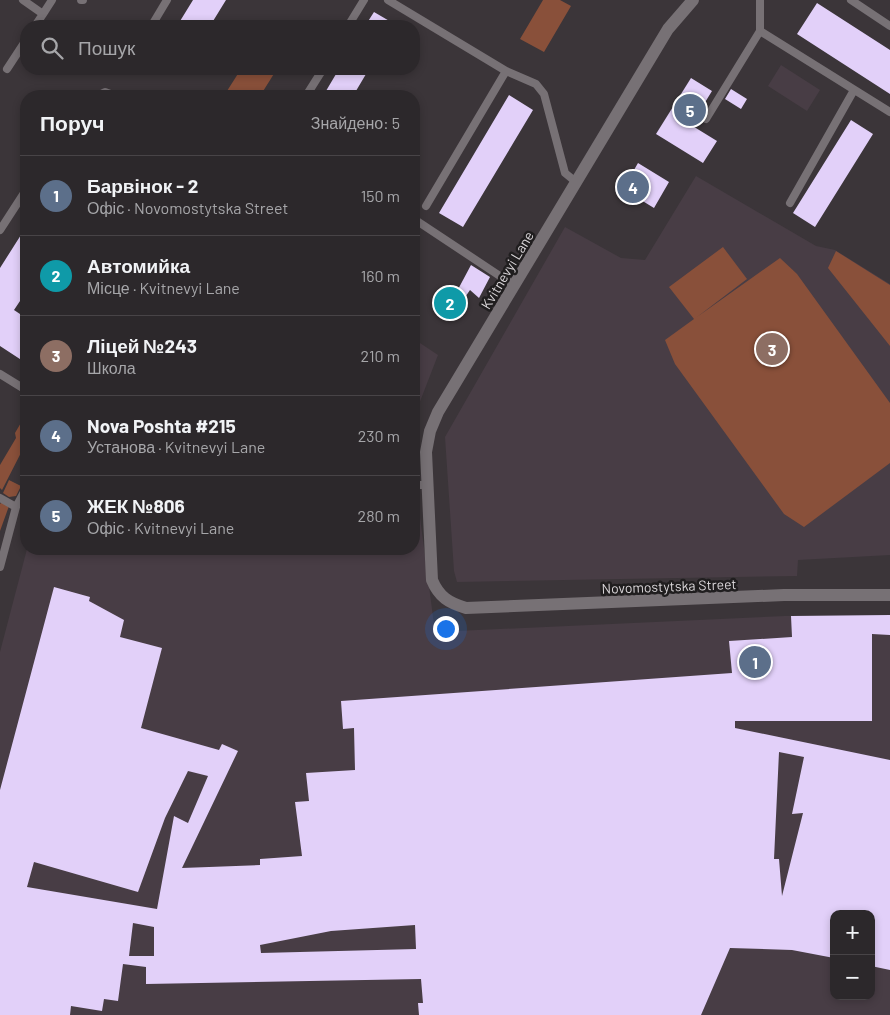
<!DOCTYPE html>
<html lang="uk">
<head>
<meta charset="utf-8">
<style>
	body { margin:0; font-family:Barlow,sans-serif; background:#343033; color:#f1f3f6 }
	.controls { position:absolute; right:15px; bottom:15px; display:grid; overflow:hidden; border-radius:10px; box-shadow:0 2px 8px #0003 }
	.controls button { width:45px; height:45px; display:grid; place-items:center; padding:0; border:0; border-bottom:1px solid #484447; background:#2c282b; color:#f1f3f6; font:25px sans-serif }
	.you { position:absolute; left:445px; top:628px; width:18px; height:18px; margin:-12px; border:4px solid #fff; border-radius:50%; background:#1a73e8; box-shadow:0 0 0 8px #1a73e833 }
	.badge { display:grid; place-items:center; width:32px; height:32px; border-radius:50%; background:#0cd5b5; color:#fff; font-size:16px; font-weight:700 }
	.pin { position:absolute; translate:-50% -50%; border:2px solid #fff; box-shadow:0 1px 5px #0006 }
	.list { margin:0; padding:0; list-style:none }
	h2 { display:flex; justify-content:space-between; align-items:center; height:65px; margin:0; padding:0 20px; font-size:21px }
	h2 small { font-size:16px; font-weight:400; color:#a6a6a9 }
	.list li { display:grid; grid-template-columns:32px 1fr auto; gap:15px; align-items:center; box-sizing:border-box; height:80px; padding:0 20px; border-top:1px solid #484447 }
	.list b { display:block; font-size:19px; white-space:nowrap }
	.list p { margin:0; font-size:16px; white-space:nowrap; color:#a6a6a9 }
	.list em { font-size:16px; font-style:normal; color:#a6a6a9 }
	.icon { flex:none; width:28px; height:28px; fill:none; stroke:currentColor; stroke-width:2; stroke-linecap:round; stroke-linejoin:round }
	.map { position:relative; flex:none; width:890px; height:1015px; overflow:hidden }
	.search { position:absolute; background:#2c282b; box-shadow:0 2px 8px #0003; left:20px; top:20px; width:400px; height:55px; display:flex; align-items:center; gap:12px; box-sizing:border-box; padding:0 18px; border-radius:20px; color:#a6a6a9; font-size:19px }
	.panel { position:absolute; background:#2c282b; box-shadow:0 2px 8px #0003; left:20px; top:90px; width:400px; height:465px; border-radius:20px }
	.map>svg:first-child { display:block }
	.built { fill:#483d45; fill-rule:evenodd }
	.green { fill:#89503a }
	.building { fill:#e2d0f9; fill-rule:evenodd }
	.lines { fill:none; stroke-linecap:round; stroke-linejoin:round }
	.lane { stroke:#777175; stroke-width:8 }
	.street { stroke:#777175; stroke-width:12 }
	.labels { text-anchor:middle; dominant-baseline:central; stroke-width:5; stroke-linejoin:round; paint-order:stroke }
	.street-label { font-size:14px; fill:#d9d5d8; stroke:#201e1f }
</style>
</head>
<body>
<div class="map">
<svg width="890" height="1015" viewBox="0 0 890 1015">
	<rect width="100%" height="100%" fill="#3b3539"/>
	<path class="built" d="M781 65 820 90 807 111 768 86Z
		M696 176 816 246 835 250 890 284V555L798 560 797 576 457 582 454 571 445 437 565 227 621 258 645 260Z
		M414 339 438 355 414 417Z
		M414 506 419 510 435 632 785 616H890V1015H0V652L27 549H414ZM834 914H871V996H834Z"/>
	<path class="green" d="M543 0H560L571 6 544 52 520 39Z
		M241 69H277L260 96H235L227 91Z
		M723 247 747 279 697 317 780 258 797 274 890 403V463L804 527 784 514 675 364 665 340 694 319 669 287Z
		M836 251 890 285V346L828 268Z
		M22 421 26 424V443L2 490 0 488V465L16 438 15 433Z
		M9 480 21 486 16 496 9 497 3 493Z
		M2 502 9 506 0 531V504Z"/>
	<path class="building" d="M193 0H226L210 26H177Z
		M817 3 890 50V94L797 34Z
		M374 12 398 26H365Z
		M339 69H369L353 96H323Z
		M691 78 712 91 691 125 717 141 703 163 656 134Z
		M731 89 747 99 741 109 725 99Z
		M509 95 533 110 463 227 439 213Z
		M851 120 873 134 815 227 793 213Z
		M638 163 669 182 654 208 623 189Z
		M26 227V292L14 310 26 318V363L0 346V268Z
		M471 265 490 277 479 298 470 290 451 318 436 307 448 291 455 295Z
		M54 587 90 597 89 601 124 620 120 637 162 648 141 728 219 750 222 744 238 751 182 868 260 865V859L302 856 295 802 309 801 306 773 355 770 354 728 343 729 341 701 732 673 729 641 792 637 791 616 890 615V635L872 634V721H735V728L890 760V970L871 966V914H834V958L792 950 730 948 701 1015H419L418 1003H423L421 979 146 984V967L123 964 118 1001 104 999 102 1011 71 1006 70 1015H0V790ZM779 752 804 757 792 814 803 813 782 896 779 859H774ZM188 771 208 776 188 823 174 816 157 909 27 887 34 862 138 892 165 818ZM133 923 154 927V956H129ZM415 925 416 949 261 953 260 945 331 931Z"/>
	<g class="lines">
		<path class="lane" d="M23 0 43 14 52 0
			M81 0H83
			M388 0 506 71 536 84 544 94 565 173 576 182
			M851 0 890 26
			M152 25 167 0
			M35 26 43 14
			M348 26 364 0
			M760 31 890 112
			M7 69 26 40
			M97 96 105 92 116 96
			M306 96 323 69
			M706 119 760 31V0
			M790 203 854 90
			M426 206 506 71
			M414 219 515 286
			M0 230 26 190
			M0 374 26 390
			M414 485H426
			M0 498 16 507
			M0 567 16 507 26 488"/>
		<path class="street" d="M693 0 668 29 438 412 430 431 426 452 432 580C439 597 449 603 466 608L784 595H890"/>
	</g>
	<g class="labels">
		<g class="street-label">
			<text transform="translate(507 270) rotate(-59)">Kvitnevyi Lane</text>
			<text transform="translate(669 586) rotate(-2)">Novomostytska Street</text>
		</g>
	</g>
</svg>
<div class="controls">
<button>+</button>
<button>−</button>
</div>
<div class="you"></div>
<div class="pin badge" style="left:755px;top:662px;background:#5c6f8a">1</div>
<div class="pin badge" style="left:450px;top:303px;background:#0f9aa8">2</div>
<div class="pin badge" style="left:772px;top:349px;background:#8d6e63">3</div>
<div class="pin badge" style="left:633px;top:187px;background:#5c6f8a">4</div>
<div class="pin badge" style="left:690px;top:110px;background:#5c6f8a">5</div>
<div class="search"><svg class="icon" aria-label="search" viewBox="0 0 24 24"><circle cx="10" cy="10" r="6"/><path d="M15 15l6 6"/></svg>Пошук</div>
<section class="panel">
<h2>Поруч<small>Знайдено: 5</small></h2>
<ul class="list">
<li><span class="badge" style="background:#5c6f8a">1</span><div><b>Барвінок - 2</b><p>Офіс · Novomostytska Street</p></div><em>150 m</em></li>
<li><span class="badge" style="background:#0f9aa8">2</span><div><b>Автомийка</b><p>Місце · Kvitnevyi Lane</p></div><em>160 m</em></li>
<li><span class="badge" style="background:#8d6e63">3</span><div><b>Ліцей №243</b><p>Школа</p></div><em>210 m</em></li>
<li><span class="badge" style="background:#5c6f8a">4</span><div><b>Nova Poshta #215</b><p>Установа · Kvitnevyi Lane</p></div><em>230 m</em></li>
<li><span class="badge" style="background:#5c6f8a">5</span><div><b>ЖЕК №806</b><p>Офіс · Kvitnevyi Lane</p></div><em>280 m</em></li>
</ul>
</section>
</div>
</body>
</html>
